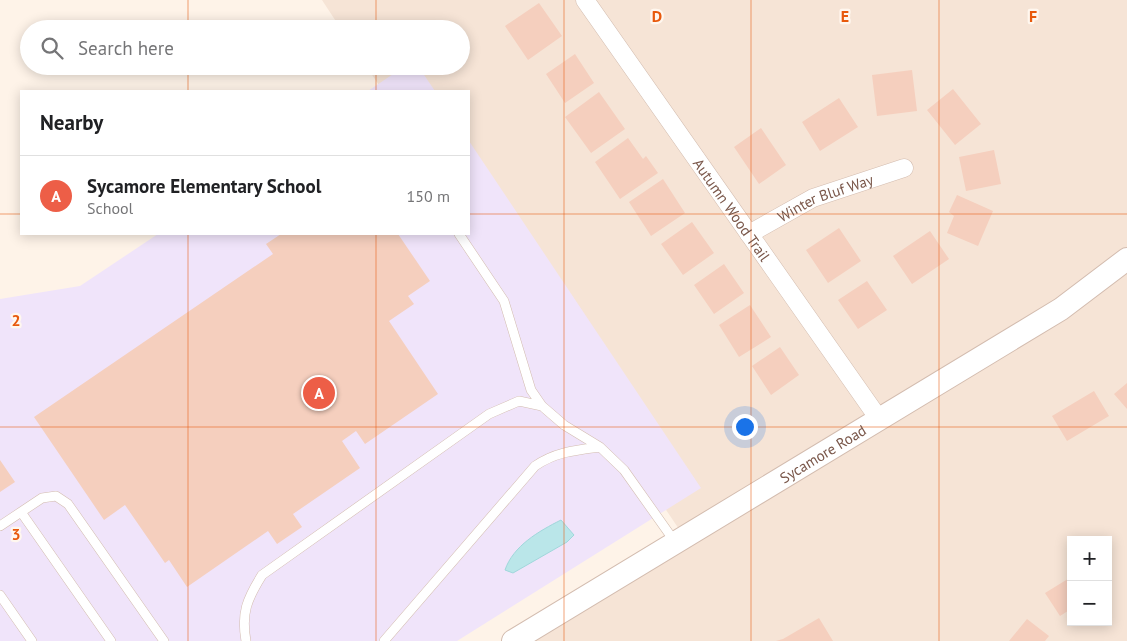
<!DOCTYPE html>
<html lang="en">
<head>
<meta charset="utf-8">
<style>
	body { margin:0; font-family:"PT Sans",sans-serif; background:#f6f6f6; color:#202124 }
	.controls { position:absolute; right:15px; bottom:15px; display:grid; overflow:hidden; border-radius:0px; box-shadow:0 2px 12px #0003 }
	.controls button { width:45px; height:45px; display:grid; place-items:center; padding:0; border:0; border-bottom:1px solid #e0e0e0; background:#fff; color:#202124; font:25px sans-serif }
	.you { position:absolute; left:744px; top:426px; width:18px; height:18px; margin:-12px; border:4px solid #fff; border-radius:50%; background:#1a73e8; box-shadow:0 0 0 8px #1a73e833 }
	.badge { display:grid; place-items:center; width:32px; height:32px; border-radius:50%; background:#ed5e47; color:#fff; font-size:16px; font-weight:700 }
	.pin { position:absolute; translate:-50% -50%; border:2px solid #fff; box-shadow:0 1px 5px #0006 }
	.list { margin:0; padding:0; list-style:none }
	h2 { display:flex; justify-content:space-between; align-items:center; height:65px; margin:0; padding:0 20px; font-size:21px }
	h2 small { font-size:16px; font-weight:400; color:#757577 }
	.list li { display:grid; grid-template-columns:32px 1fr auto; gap:15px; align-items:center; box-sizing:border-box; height:80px; padding:0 20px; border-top:1px solid #e0e0e0 }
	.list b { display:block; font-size:19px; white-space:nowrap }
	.list p { margin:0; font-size:16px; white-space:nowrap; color:#757577 }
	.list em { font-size:16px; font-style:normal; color:#757577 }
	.icon { flex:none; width:28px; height:28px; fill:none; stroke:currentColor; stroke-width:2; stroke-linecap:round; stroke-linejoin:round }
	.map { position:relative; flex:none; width:1127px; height:641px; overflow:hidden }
	.search { position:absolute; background:#fff; box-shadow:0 2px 12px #0003; left:20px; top:20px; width:450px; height:55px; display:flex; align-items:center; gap:12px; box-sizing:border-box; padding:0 18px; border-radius:28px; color:#757577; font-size:19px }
	.panel { position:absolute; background:#fff; box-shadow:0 2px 12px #0003; left:20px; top:90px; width:450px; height:145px; border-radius:0px }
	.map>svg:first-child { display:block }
	.residential { fill:#f6e4d6; fill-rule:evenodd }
	.education { fill:#f0e4fa }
	.water { fill:#bae6e9; stroke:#a0d7db }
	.building { fill:#f5cfbe }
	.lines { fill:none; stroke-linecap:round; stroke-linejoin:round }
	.service-casing { stroke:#d3bcaf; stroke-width:10 }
	.minor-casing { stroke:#d3bcaf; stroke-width:19 }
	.tertiary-casing { stroke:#d3bcaf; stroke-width:24 }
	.service { stroke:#fff; stroke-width:9 }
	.minor { stroke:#fff; stroke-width:18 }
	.tertiary { stroke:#fff; stroke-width:22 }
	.grid { fill:none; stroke:#e8590c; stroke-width:1; stroke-opacity:0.55 }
	.labels { text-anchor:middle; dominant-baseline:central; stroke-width:4.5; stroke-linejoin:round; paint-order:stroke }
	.street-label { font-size:15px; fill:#7a574a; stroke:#fff7ef }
	.grid-label { font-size:16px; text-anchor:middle; font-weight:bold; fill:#e8590c; stroke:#fff7ef; stroke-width:4.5; stroke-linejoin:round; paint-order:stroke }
</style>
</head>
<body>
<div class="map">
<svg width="1127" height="641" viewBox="0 0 1127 641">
	<rect width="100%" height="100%" fill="#fef3e8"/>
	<path class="residential" d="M322 0H1127V641H519L683 535 469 218V91H383L366 66H461V29H341ZM1071 540H1108V622H1071Z"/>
	<path class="education" d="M405 66H418L435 91H368Z
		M469 141 701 488 457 641H0V299L80 286 158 234H469Z"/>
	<path class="water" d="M561 520 574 535 567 542 513 573 505 570C513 546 539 531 561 520Z"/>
	<path class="building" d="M539 3 562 36 528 60 505 26Z
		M575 54 594 83 565 103 546 74Z
		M912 70 917 111 877 116 872 75Z
		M953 89 981 124 955 145 927 110Z
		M599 92 625 129 591 153 565 117Z
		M839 98 858 127 820 151 802 122Z
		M761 128 786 165 759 184 734 147Z
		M628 138 643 159 646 156 658 173 620 199 595 162Z
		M994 150 1001 184 966 191 959 157Z
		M663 179 685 213 651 236 629 202Z
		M957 195 993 211 978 246 947 233 954 216 949 212Z
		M692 222 714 253 683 275 661 244Z
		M839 228 861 261 828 283 806 250Z
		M930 231 949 259 912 284 893 256Z
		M281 234H398L430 281 408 296 414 304 389 321 438 394 365 444 356 431 342 441 360 468 293 514 302 527 277 544 268 531 187 587 169 560 165 563 125 505 104 520 34 417 273 254 266 244Z
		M724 264 744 293 714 314 694 285Z
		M867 281 887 310 858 329 838 300Z
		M750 305 771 337 739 357 719 325Z
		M780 347 799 375 771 395 752 366Z
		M1127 383V409L1114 394Z
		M1094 391 1109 416 1067 441 1052 416Z
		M0 460 15 482 0 492Z
		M1071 577V609L1060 616 1045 593Z
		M819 618 833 641H776L783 639Z
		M1027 619 1049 636 1045 641H1009Z"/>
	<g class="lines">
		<defs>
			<path id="service" d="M459 234 504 301 531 390 542 406 564 425 600 447 624 470 675 542
				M21 512 42 498 56 496 68 504 164 641
				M0 526 21 512 111 641
				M0 595 32 641
				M246 641C241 613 247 599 262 575L489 414 519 401 542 406
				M384 641 535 466C555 452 576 450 600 447"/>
			<g id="minor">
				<path id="s1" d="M585 0 879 419"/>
				<path id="s2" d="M749 234 813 198 904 168"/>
			</g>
			<g id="tertiary">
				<path id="s3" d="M513 641 1061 309 1127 259"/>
			</g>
		</defs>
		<use href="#service" class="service-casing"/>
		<use href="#minor" class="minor-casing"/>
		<use href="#tertiary" class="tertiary-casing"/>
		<use href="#service" class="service"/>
		<use href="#minor" class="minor"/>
		<use href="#tertiary" class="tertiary"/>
	</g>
	<path class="grid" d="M188 0V29M376 0V29M564 0V641M751 0V641M939 0V641M188 66V91M376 66V91M0 214H21M469 214H1127M188 234V641M376 234V641M0 427H1127"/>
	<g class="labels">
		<g class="street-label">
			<text stroke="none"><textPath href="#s2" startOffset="85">Winter Bluf Way</textPath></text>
			<text stroke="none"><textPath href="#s1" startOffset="256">Autumn Wood Trail</textPath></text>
			<text stroke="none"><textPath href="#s3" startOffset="362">Sycamore Road</textPath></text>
		</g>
	</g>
	<g class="grid-label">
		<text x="657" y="22">D</text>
		<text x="845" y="22">E</text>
		<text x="1033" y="22">F</text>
		<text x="16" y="326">2</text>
		<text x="16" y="540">3</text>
	</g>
</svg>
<div class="controls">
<button>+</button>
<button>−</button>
</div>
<div class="you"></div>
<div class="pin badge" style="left:319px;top:393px">A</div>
<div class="search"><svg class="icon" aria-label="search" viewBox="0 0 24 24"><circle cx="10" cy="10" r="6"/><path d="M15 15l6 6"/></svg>Search here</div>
<section class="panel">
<h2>Nearby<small></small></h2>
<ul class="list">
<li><span class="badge">A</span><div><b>Sycamore Elementary School</b><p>School</p></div><em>150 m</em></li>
</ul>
</section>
</div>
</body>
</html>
